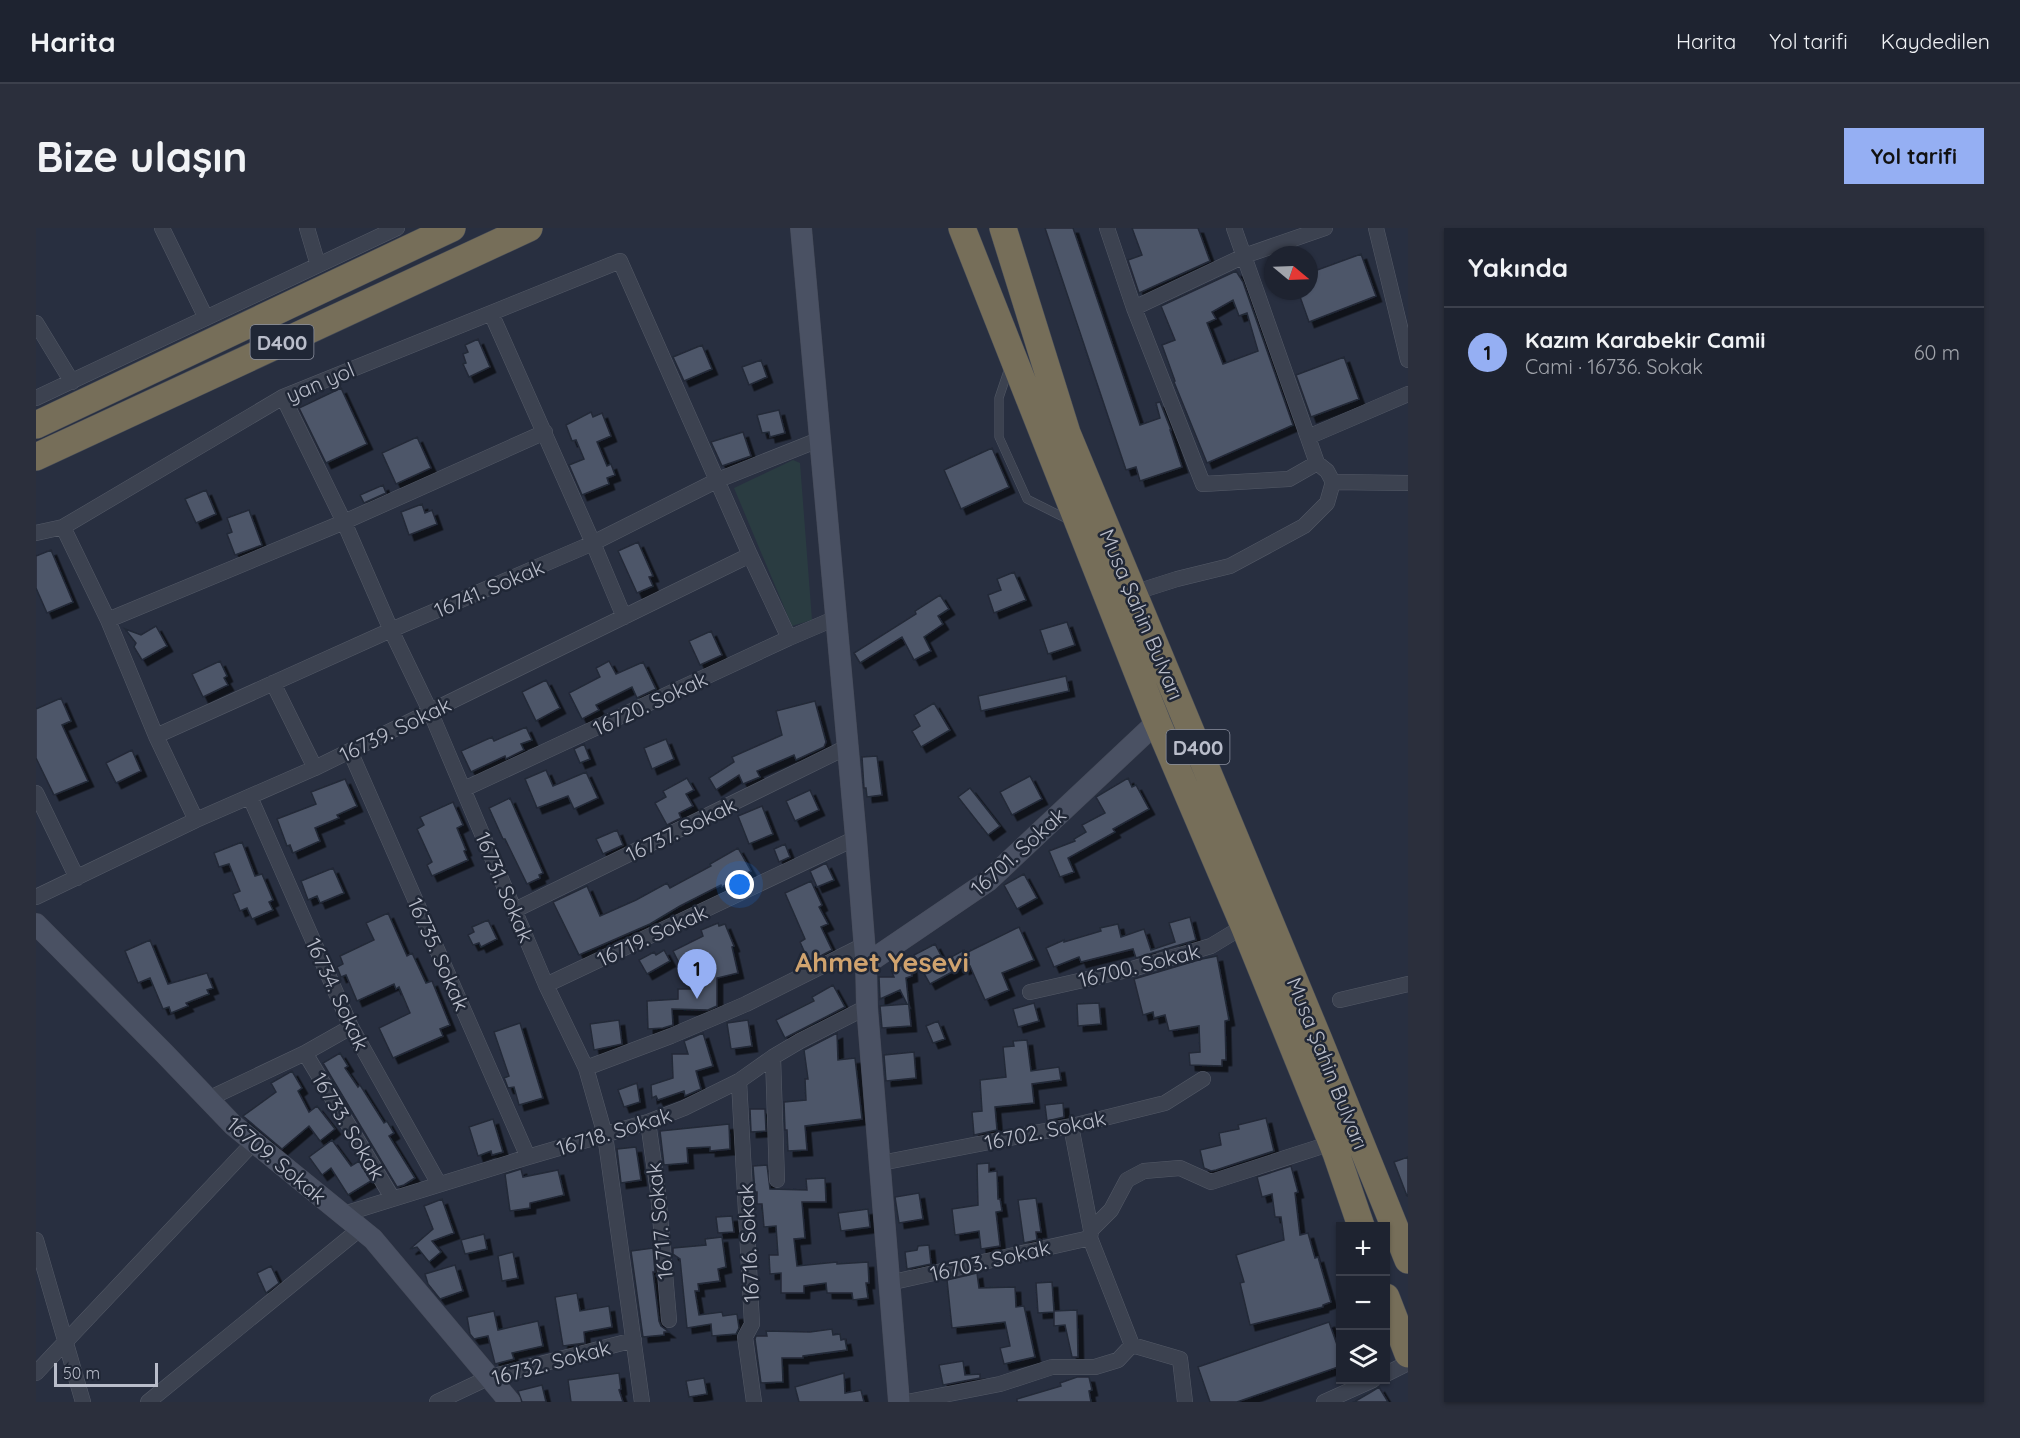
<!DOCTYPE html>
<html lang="tr">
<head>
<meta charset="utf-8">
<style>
	body { margin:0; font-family:Quicksand,sans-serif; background:#2b2f3c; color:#f1f3f6 }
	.controls { position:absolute; right:18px; bottom:18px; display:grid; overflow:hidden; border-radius:0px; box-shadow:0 2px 4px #0004 }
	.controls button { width:54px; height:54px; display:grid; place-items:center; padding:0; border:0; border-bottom:2px solid #3c404c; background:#1e2330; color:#f1f3f6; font:30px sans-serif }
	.compass { position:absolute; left:1228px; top:18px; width:54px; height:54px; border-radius:50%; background:#1e2330; box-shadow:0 2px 4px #0004; rotate:109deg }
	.scale { position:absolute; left:18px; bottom:15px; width:104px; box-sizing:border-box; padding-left:6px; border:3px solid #b9bdca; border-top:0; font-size:16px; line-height:21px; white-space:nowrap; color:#b9bdca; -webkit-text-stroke:4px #202736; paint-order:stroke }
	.you { position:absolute; left:704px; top:657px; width:21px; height:21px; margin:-15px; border:4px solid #fff; border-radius:50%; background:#1a73e8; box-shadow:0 0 0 9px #1a73e833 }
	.badge { display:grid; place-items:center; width:39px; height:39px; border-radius:50%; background:#95aff3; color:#111; font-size:20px; font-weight:700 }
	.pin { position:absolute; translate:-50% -50px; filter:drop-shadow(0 2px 3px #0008) }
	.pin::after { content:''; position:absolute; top:32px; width:21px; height:18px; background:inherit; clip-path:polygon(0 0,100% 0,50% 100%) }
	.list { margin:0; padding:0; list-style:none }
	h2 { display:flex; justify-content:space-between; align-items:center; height:78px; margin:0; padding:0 24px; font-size:26px }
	h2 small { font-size:20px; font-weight:400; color:#a1a4ab }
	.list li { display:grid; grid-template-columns:39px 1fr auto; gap:18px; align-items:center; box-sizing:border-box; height:90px; padding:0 24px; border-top:2px solid #3c404c }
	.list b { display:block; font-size:22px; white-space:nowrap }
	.list p { margin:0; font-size:20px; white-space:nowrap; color:#a1a4ab }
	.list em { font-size:20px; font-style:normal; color:#a1a4ab }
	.icon { flex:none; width:33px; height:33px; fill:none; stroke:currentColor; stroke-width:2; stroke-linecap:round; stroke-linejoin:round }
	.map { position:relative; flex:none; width:1372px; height:1174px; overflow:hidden; border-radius:0px }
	header { display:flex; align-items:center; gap:36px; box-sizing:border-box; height:84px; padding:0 30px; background:#1e2330; border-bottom:2px solid #3c404c }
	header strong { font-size:28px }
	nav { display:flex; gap:33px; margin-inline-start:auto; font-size:21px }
	.intro { display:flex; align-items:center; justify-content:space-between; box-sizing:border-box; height:144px; padding:0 36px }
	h1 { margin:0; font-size:42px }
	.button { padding:15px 27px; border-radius:0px; background:#95aff3; color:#111; font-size:21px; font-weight:700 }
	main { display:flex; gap:36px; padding:0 36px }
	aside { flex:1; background:#1e2330; border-radius:0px; box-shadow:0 2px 4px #0004 }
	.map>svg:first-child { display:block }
	.green { fill:#2a3c41 }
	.building { fill:#4e5669; stroke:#232937; stroke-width:1.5; fill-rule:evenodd; filter:url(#shadow) }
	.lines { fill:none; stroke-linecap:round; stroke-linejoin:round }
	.lane-casing { stroke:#545a67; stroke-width:9 }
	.street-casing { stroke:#545a67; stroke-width:16 }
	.secondary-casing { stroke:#464b59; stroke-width:22 }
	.highway-casing { stroke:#444a57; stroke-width:28 }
	.lane { stroke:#3c4250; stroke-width:8 }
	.street { stroke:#3c4250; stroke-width:15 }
	.secondary { stroke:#4a5163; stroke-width:21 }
	.highway { stroke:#766e59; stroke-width:27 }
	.labels { text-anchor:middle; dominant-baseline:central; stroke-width:5; stroke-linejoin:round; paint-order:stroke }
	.shield { fill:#202736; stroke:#8b909e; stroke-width:1.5 }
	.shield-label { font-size:20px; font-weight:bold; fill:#b9bdca }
	.street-label { font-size:21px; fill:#b9bdca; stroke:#202736 }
	.district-label { font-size:27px; font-weight:bold; fill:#d0a36e; stroke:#202736 }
</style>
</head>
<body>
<header>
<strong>Harita</strong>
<nav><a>Harita</a><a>Yol tarifi</a><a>Kaydedilen</a></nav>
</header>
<div class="intro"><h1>Bize ulaşın</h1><a class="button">Yol tarifi</a></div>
<main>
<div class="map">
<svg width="1372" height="1174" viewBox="0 0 1372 1174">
	<defs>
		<filter id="shadow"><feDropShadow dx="5.5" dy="5.5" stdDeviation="0" flood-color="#0009"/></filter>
	</defs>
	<rect width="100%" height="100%" fill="#282f40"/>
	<path class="green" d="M757 232 764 235 776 392 756 398 698 260Z"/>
	<path class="building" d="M1009 0H1037L1104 197 1124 190 1120 175 1124 174 1135 202H1134L1146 239 1104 253 1100 239 1090 242Z
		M1096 0H1162L1174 33 1103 65 1092 32 1106 27Z
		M1325 26 1340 68 1273 94 1262 63H1273V45Z
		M1200 43 1207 54 1257 197 1171 235 1138 154 1139 153 1126 117 1139 112 1125 78ZM1197 72 1203 88 1211 85 1222 123 1187 136 1171 95 1180 91 1176 84Z
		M442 111 454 139 433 149 427 136 430 135 427 126 432 124 429 117Z
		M666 117 676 141 648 153 637 129Z
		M1308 129 1323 171 1275 189 1260 147Z
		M725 132 731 149 713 157 706 139Z
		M305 160 331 216 290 235 263 180Z
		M743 182 749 205 734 209 733 204 726 205 721 187Z
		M555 184 557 189 566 185 575 208 561 214 571 238 575 236 579 247 571 250 573 256 546 267 533 237 548 231 540 212 536 213 530 197Z
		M707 204 715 228 686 238 675 214Z
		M381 209 395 240 360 256 346 225Z
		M956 220 973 259 925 281 908 242Z
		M347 257 350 265 328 275 324 267Z
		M170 262 180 286 160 295 149 271Z
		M386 276 389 285 396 282 401 296 373 307 365 284Z
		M213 282 226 317 199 327 191 306 196 304 191 290Z
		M602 314 617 348 613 349 617 358 601 365 582 323Z
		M15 322 37 374 11 385 0 360V328Z
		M978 344 990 372 958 385 952 367 965 362 961 351Z
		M904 367 913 381 902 388 907 396 888 409 895 423 878 432 866 409 824 435 818 425 880 386 879 383Z
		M1031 394 1039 417 1012 426 1004 402Z
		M120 398 131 418 106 432 98 419 100 415 89 401 105 407Z
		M675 403 686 427 664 437 653 413Z
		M184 433 191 448 188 450 192 457 167 469 156 446Z
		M573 433 580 446 607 434 620 461 601 470 596 459 560 477 563 482 546 491 533 465 564 449 560 440Z
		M1030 448 1033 463 945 483 942 468Z
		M510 452 524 480 500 493 486 464Z
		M25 470 35 493 26 497 52 553 18 567 0 530V481Z
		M779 473 790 514 788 519 760 532 758 527 721 543 724 549 707 556 703 547 680 562 673 550 698 534 696 529 746 507 740 483Z
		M898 475 914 502 885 519 876 503 884 498 878 487Z
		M490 499 496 512 485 516 488 522 470 531 469 528 435 544 425 523 456 509 458 513Z
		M630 511 638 531 616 541 608 520Z
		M548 516 554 531 544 535 538 521Z
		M96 522 105 543 80 555 70 535Z
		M841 528 846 567 831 569 830 560H828L826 529Z
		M510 542 517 558 550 544 562 570 538 581 532 568 501 580 489 551Z
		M994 548 1006 571 976 587 964 564Z
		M651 550 658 562 650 566 657 578 643 585 645 590 631 597 619 575 630 569 627 563Z
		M1092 550 1096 559 1100 557 1113 581 1077 601 1079 604 1032 630 1038 644 1024 649 1013 623 1039 613 1038 611 1050 604 1046 597 1069 585 1060 569Z
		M309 551 321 578 301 587 303 590 279 600 284 613 257 625 254 617 251 618 241 591 280 576 275 564Z
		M934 560 964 598 952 607 922 569Z
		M774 562 783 582 759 593 750 573Z
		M474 570 507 645 503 647 504 650 491 656 469 611H467L453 580Z
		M417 574 427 597 421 600 430 622 428 623 432 632 396 648 391 637 396 634 381 601 388 597 384 589Z
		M726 578 737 606 713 616 702 588Z
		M581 602 587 617 567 626 560 611Z
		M206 614 219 648 226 646 237 672 233 674 237 682 216 691 211 680 204 683 197 666 204 663 193 636 183 639 178 625Z
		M749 616 754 629 743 634 738 621Z
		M702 620 715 643 686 659 685 657 644 678 614 696 543 727 517 674 551 658 564 688 600 672 631 655 634 660 675 638 674 636Z
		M790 635 798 652 781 659 774 643Z
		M297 640 308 665 284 675 281 668 272 672 265 653Z
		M988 646 1001 670 981 681 968 657Z
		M775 653 786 677 783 679 792 696 785 699 796 722 773 734 764 714 769 711 749 665Z
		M352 685 371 728 376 725 390 755 396 753 414 797 404 801 407 808 357 830 343 800 374 785 363 759 360 761 358 756 321 773 310 747 305 749 301 739 307 736 304 728 338 712 330 695Z
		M1154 689 1160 712 1100 730 1097 721 1045 734 1043 729 1018 739 1010 720 1028 712V714L1065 703 1064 700 1082 696 1085 709 1108 701 1115 722 1139 714 1133 695Z
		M452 692 461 711 445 719 443 715 437 717 432 707 438 704 436 699Z
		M682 695 683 698 689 696 698 718 696 719 702 745 681 750V778L672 782 636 781 637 797 627 800 612 801 611 773 642 771V761H666L656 736 646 741 637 723 667 708 665 702Z
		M983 699 998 732 966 745 973 762 949 772 934 738 928 741 927 738 894 756 878 727 899 716 908 733 928 722 930 725Z
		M114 712 132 756 171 745 177 760 171 762 173 766 150 775 152 778 135 785 133 779 127 781 114 750 102 755 89 723Z
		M628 722 634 733 611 746 603 732 618 724 620 727Z
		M1181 728 1193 792 1189 793 1190 832H1186V838L1154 837 1153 825 1164 824 1163 798 1133 803 1129 787 1118 790 1117 784 1107 787 1098 751 1166 731Z
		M875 733 876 748 870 750 875 798 846 800 844 778 871 776 864 762 844 771 843 749H858L855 742Z
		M797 757 809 779 749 810 740 792 778 773 776 769Z
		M998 775 1003 793 982 799 977 781Z
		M1063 775 1065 796 1042 798 1041 776Z
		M583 792 586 816 558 822 554 796Z
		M712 792 716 818 695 821 691 795Z
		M902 793 909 811 897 815 890 798Z
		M484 795 507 870 483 877 478 859 472 860 469 852 468 850 473 848 458 804Z
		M667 805 677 838 660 843 665 861 649 868 648 863 622 872 620 868 616 870 615 857 637 850 636 826H652L648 813Z
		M801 805 802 832 819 830 826 891 769 898 771 922 752 923 751 902H749L748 874 770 872 769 851H772L768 822Z
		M991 812 995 843 1023 839 1025 852 996 856 998 875 959 879 961 902 938 907 936 884 946 883 944 852 970 849 967 819 978 818 977 813Z
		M878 824 880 850 850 853 848 827Z
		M304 825 312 838 309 840 322 859 324 857 348 895 351 893 358 905 353 908 379 950 368 957 361 959 287 835Z
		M256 843 266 860 262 863 273 884 281 878 299 901 284 913 273 898 246 921 207 888 240 864 235 855Z
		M601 855 604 874 588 879 582 862Z
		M1027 875 1028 889 1011 893 1009 877Z
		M714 881H729L730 903 715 904Z
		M1230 890 1238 923 1180 942 1175 943 1168 940 1164 922 1185 917 1183 905 1203 901 1202 897Z
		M457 891 467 924 456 927 455 923 442 928 433 899Z
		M693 896 694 921 674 923V919L651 920 652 935 628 937 624 903Z
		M296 912 315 938 323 933 335 953 312 967 295 940 286 947 273 929Z
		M600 919 605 952 585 955 581 921Z
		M1372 929V968H1371L1358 934Z
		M953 935V944L961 943 962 971H964L966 983 960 984 964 1018 945 1021 943 1003 919 1007 916 981 942 977 941 936Z
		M731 937 734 961 771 962 770 951 789 950 790 974H766L769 1010 758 1011 761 1038 801 1034V1036L832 1034 833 1055H830L832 1070 817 1072 816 1065H791L790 1055 768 1058V1065H745V1045L734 1046 733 1027H742L740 998 728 999 726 976H721V964H719L717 938Z
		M1255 938 1262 964 1259 965 1264 1007 1272 1005 1279 1030 1282 1029 1295 1074 1287 1077V1079L1214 1097 1204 1055 1208 1054 1200 1027 1248 1012 1245 989H1239L1236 966 1226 969 1221 949Z
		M485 941 487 949 522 942 528 967 494 975V980L474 983 469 946Z
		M883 965 887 991 863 995 859 969Z
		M1000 970 1005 1004H1000L1001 1012 988 1015 982 972Z
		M406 971 418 1005 396 1013 405 1024 393 1034 381 1019 374 1021 397 1001 388 978Z
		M832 981 834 999 805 1003 802 985Z
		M696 988 698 1004 682 1005 680 989Z
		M448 1006 451 1021 429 1026 425 1012Z
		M686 1009 690 1039 682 1041 684 1053 662 1056 663 1063H659L663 1087 686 1084 687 1088 701 1086 703 1100 700 1106 676 1108 675 1096 651 1100 644 1031 637 1026V1020L670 1017 669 1011Z
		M893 1017 895 1036 871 1041 869 1024 881 1022 882 1018Z
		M617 1020 619 1044H617L623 1093 625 1098 633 1104H628V1107L607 1109 595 1023Z
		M477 1024 482 1050 466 1053 462 1028Z
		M419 1037 427 1063 404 1071 392 1056 389 1046Z
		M235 1038 243 1055 230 1065 221 1045Z
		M941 1045 943 1060 979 1059 980 1079 988 1078 999 1129 968 1136 964 1120 974 1118 969 1094 916 1100 911 1052Z
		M1016 1054 1018 1083 1041 1082 1042 1129H1036L1029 1097 1018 1098V1084L1002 1085 1000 1055Z
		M541 1065 544 1083 573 1078 576 1099 548 1104 549 1115 527 1118 519 1069Z
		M458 1083 462 1102 502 1093 507 1118 476 1125 478 1131 459 1136 452 1108 438 1111 434 1106 431 1089Z
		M1293 1094 1305 1128V1138L1201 1174H1174L1162 1139Z
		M796 1101 797 1107 804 1106 805 1112 809 1111 811 1122 767 1128V1130H746L747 1154 725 1155 719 1111 720 1108H731L730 1103 774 1104Z
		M927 1133 929 1147 944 1146V1150L907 1157 903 1137Z
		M583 1145 585 1161 583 1162 587 1174H535L532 1152Z
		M808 1145 809 1165 825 1162 828 1174H763L759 1159Z
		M1041 1149H1053L1056 1162 1053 1163 1055 1174H981V1171L1025 1158 1024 1155Z
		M668 1150 671 1166 653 1169 650 1153Z
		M506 1157 510 1174H486L482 1163Z
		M1343 1159 1352 1174H1318L1335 1164Z"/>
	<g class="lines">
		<defs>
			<path id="lane" d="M973 140 963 170V209L991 271 1033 292"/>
			<path id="street" d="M126 0 170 90
				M271 0 282 37
				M1071 0 1098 80 1167 256 1253 251 1281 235
				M1340 0 1372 132
				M1098 80 1208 28 1289 0
				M455 85 557 315 588 389
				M0 95 36 154
				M247 169 308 294 355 402 394 483 510 757 550 840 569 907 606 1174
				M0 170 361 0
				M1272 209 1372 166
				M1297 254 1372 255
				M27 299 72 392 120 508 160 592
				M0 305 27 299 247 169 584 33 714 327 753 410
				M1097 365 1141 351 1194 338 1268 298 1291 275 1297 254 1291 243 1281 235 1198 0
				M72 392 308 294 509 204
				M237 455 279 540
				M120 508 355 402 557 315 682 252 785 211
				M314 523 492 929
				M428 561 753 410 800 390
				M0 565 41 650
				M214 569 315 799 403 956
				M0 669 160 592 279 540 714 327
				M479 682 811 519
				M510 757 820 610
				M994 764 1096 741 1175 718 1208 698
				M1304 772 1372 756
				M269 825 357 971
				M737 829 741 952
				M550 840 635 808 710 776 828 717
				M703 853 716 1096 709 1109 718 1174
				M172 871 269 825 315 799
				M612 894 622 964 633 1092
				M1035 898 1055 1002 1054 1010 1096 1117 1144 1131 1149 1174
				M845 935 1040 897 1129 875 1167 851
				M308 986 492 929 612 894 648 880 703 853 737 829 764 813 831 779
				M1055 1002 1075 982 1091 952 1108 943 1144 940 1175 954 1296 915
				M0 1012 47 1174
				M853 1055 1054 1010
				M0 1145 217 915
				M1350 1146 1372 1135
				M112 1174 325 1000
				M401 1174 454 1149 598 1112
				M871 1174 964 1156 1016 1139H1059L1082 1132 1096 1117
				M1288 1174 1337 1152"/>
			<path id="secondary" d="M765 0 820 610 830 736 831 779 863 1174
				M0 696 128 825 197 897 337 1011 474 1174
				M830 736 952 653 1121 494"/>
			<path id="highway" d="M926 0 1121 494 1208 698 1300 925 1325 998
				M967 0 1031 205 1283 812 1372 1032
				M0 197 416 0
				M0 229 493 0
				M1350 1069 1372 1126"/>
		</defs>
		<use href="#lane" class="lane-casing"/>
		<use href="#street" class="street-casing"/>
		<use href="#secondary" class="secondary-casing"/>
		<use href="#highway" class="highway-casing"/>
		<use href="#lane" class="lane"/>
		<use href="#street" class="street"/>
		<use href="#secondary" class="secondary"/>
		<use href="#highway" class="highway"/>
	</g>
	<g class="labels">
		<g class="shield">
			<rect x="214.5" y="97" width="63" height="34" rx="4.5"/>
			<rect x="1130.5" y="502" width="63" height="34" rx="4.5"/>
		</g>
		<g class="shield-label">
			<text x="246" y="114">D400</text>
			<text x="1162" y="519">D400</text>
		</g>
		<g class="street-label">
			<text transform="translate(284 154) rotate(-23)">yan yol</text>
			<text transform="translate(453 360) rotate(-23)">16741. Sokak</text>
			<text transform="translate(1106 386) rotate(67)">Musa Şahin Bulvarı</text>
			<text transform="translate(614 475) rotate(-25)">16720. Sokak</text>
			<text transform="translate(359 501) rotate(-26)">16739. Sokak</text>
			<text transform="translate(645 601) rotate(-26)">16737. Sokak</text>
			<text transform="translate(982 623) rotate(-42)">16701. Sokak</text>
			<text transform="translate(469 659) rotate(67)">16731. Sokak</text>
			<text transform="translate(616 707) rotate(-25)">16719. Sokak</text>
			<text transform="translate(403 726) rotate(66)">16735. Sokak</text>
			<text transform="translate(1103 737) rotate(-14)">16700. Sokak</text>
			<text transform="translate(302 766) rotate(65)">16734. Sokak</text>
			<text transform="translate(1292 835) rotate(68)">Musa Şahin Bulvarı</text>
			<text transform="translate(313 898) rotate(59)">16733. Sokak</text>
			<text transform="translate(1009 902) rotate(-12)">16702. Sokak</text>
			<text transform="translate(578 903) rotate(-17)">16718. Sokak</text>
			<text transform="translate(241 932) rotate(40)">16709. Sokak</text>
			<text transform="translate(623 993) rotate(-96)">16717. Sokak</text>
			<text transform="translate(712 1015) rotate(-93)">16716. Sokak</text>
			<text transform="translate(954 1032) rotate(-13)">16703. Sokak</text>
			<text transform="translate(515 1134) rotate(-15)">16732. Sokak</text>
		</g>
		<g class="district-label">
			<text x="846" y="734">Ahmet Yesevi</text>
		</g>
	</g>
</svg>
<div class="controls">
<button>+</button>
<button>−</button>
<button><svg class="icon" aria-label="layers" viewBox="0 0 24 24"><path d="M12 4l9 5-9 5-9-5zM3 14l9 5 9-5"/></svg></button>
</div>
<svg class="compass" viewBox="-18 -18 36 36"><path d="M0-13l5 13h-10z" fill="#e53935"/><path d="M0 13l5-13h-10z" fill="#a1a4ab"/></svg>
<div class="scale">50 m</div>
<div class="you"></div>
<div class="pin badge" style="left:661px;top:771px">1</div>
</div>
<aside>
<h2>Yakında<small></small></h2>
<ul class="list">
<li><span class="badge">1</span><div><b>Kazım Karabekir Camii</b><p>Cami · 16736. Sokak</p></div><em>60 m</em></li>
</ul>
</aside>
</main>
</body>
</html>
